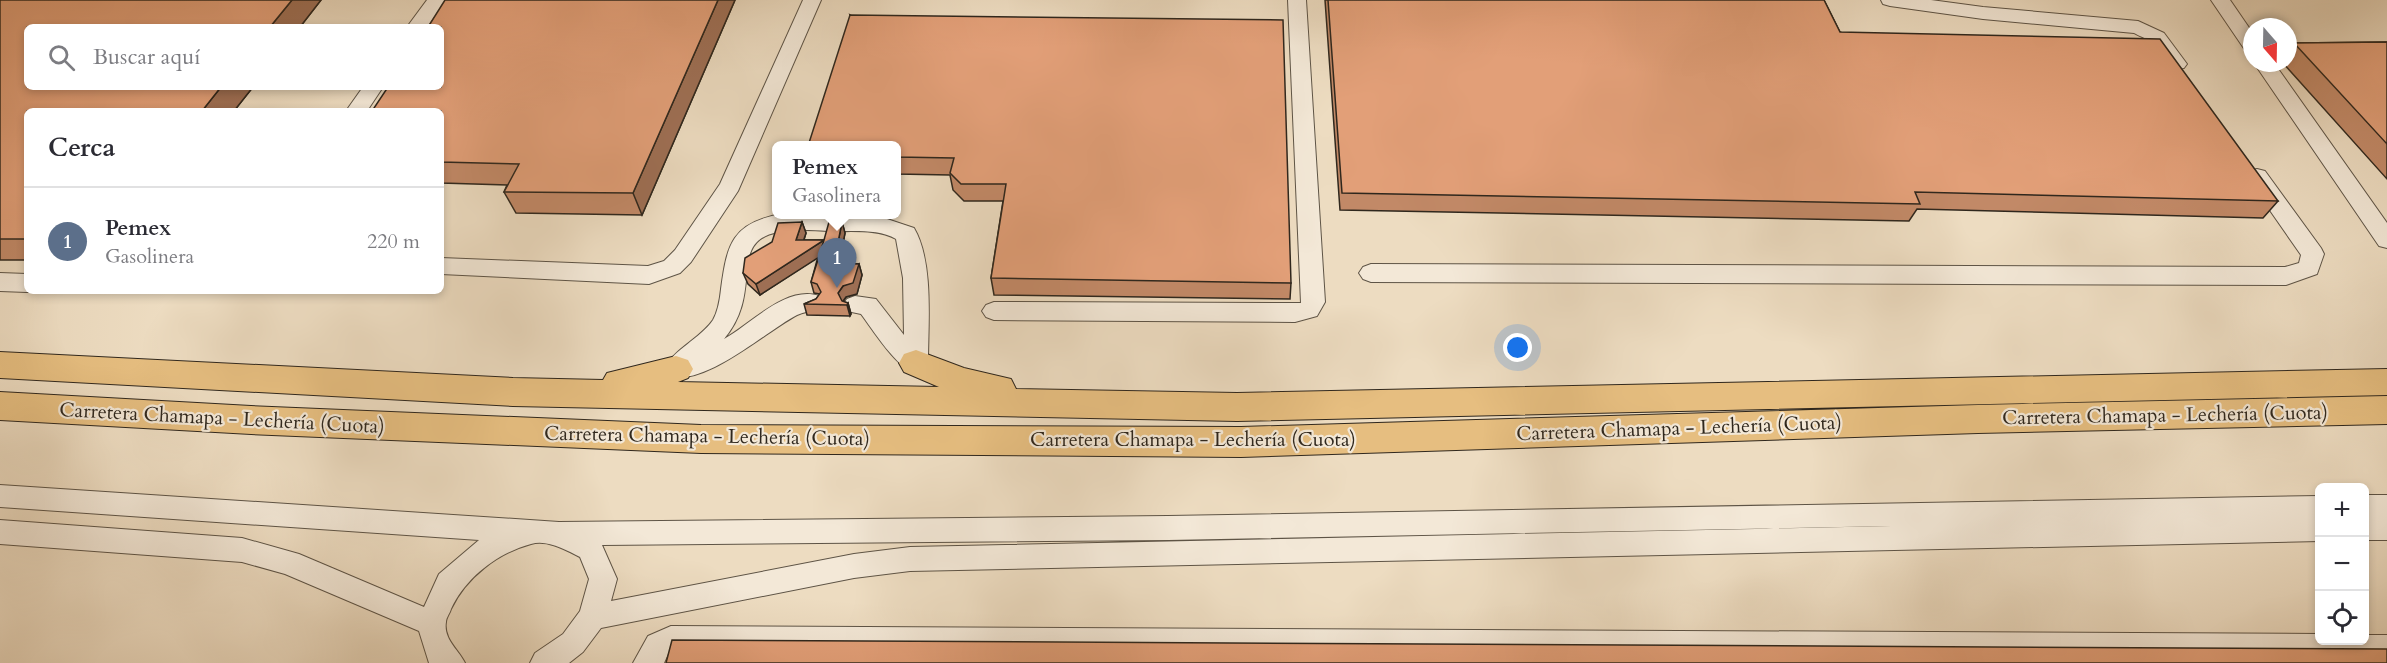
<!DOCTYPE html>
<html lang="es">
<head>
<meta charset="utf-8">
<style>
	body { margin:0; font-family:Cardo,serif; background:#f2f2f3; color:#2b2b33 }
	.controls { position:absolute; right:18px; bottom:18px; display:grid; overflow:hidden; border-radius:9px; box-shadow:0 3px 9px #0003 }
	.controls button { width:54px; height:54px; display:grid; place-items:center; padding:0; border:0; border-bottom:2px solid #e1e1e2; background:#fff; color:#2b2b33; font:30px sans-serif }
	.compass { position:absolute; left:2243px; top:18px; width:54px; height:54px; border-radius:50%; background:#fff; box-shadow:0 3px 9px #0003; rotate:160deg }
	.you { position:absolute; left:1518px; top:348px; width:21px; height:21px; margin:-15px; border:4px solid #fff; border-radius:50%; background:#1a73e8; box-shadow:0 0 0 9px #1a73e833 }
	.badge { display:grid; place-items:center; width:39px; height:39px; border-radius:50%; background:#0f766e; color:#fff; font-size:20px; font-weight:700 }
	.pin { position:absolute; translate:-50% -50px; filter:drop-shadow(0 2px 3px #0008) }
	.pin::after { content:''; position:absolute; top:32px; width:21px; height:18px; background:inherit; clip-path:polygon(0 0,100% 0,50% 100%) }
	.popup { position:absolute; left:772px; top:141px; width:129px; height:78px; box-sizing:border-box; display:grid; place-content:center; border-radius:9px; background:#fff; filter:drop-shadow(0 2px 4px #0005); font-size:20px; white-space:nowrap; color:#7c7c81 }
	.popup b { font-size:22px; color:#2b2b33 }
	.popup::after { content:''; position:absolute; left:50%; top:100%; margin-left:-12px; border:12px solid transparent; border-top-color:#fff }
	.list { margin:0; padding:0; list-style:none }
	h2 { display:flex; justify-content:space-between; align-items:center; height:78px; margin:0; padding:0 24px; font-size:26px }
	h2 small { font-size:20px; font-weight:400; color:#7c7c81 }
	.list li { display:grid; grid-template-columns:39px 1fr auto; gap:18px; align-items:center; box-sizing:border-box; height:108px; padding:0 24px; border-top:2px solid #e1e1e2 }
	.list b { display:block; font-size:22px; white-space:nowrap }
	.list p { margin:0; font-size:20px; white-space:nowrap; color:#7c7c81 }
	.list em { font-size:20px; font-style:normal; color:#7c7c81 }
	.icon { flex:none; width:33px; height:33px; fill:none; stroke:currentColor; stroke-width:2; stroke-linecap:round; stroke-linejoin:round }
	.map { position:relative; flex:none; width:2387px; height:663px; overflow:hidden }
	.search { position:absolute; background:#fff; box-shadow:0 3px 9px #0003; left:24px; top:24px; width:420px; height:66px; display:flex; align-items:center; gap:15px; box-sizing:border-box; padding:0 21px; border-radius:9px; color:#7c7c81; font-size:22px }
	.panel { position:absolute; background:#fff; box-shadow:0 3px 9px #0003; left:24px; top:108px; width:420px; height:186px; border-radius:9px }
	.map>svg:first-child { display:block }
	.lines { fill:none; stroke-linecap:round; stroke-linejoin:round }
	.minor-casing { stroke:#5e5446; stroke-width:2 }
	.highway-casing { stroke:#2f271d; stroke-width:2 }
	.minor { fill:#f3e8d7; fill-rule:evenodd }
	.highway { fill:#e6be80; fill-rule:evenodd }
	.wall { fill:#c28967; stroke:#2f271d; stroke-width:1.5 }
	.shaded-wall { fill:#9e6f54; stroke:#2f271d; stroke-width:1.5 }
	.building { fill:#e29f78; stroke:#2f271d; stroke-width:1.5 }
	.labels { text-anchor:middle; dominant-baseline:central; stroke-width:4.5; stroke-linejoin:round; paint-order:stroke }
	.street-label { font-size:20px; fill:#2f271d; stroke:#f3e8d7 }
</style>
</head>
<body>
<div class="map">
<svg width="2387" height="663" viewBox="0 0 2387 663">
	<rect width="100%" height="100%" fill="#eddcc1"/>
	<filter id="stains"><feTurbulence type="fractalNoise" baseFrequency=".00333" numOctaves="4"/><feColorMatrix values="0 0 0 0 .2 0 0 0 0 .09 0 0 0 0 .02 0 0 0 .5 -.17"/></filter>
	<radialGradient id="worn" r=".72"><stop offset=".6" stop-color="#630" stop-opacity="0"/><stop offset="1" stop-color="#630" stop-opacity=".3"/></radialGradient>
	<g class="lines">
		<defs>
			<path id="minor" d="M427 0H446L427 27H407Z
				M803 0H821L738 191 691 262 680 273 649 284 441 274V258L648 266 664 261 675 250 720 184Z
				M1288 0H1306L1325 302 1317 316 1295 322 994 320 986 317 982 311 986 305 994 302 1301 303Z
				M1881 0H1931L1983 7 2138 21 2164 33 2187 64 2184 68C2165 73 2162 54 2151 43 2147 38 2139 36 2134 33L1983 19 1890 6 1883 4Z
				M2211 0H2230L2252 32V52L2245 50Z
				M2254 63H2274L2387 223V248L2379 246Z
				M363 87H383L367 111H346Z
				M2257 169 2265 171 2321 248 2324 254 2317 274 2286 285 1371 282 1363 279 1359 273 1363 267 1371 264 2285 267 2299 263 2301 255 2246 176 2249 171Z
				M781 214 881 217 914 228C934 262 928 324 928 363L925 370C924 370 917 372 916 372 899 372 871 327 861 314L847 311 843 305 847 299 855 296 876 299 904 335 903 278 896 239C877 228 850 232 828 231 705 221 774 280 724 339 751 324 786 285 819 296L823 302 819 308C812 311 804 312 797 315 766 331 704 388 667 376L664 369C674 349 700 339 713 320 718 311 720 299 721 289 727 244 732 223 781 214Z
				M0 273 27 274V291H29L27 292 0 291Z
				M0 485 559 522 1168 516 2320 496V541L910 571 854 578 601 628 583 652 569 663H530L535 653 563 634 580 611 589 579 580 557C566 550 547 539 531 544 498 553 466 577 451 609 450 613 446 618 446 622 443 639 459 650 465 663H429L419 631 285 574 242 562 0 544V520L242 538 299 554 424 607 439 574 479 540 0 507ZM1891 526 910 547 854 554 611 601 617 579 602 545 1168 540Z
				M2364 495H2387V540H2364Z
				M671 626 2320 634V640H2364V635H2387V661L673 652 668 654 664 663H633L648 636Z"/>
			<path id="highway" d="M916 350 964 368 1011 379 1016 389 1237 393 2387 369V395L1237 421 513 406 0 378V352L513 378 603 380 607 373 676 356 688 360 693 369 688 378 678 382 939 387 904 372 899 363 904 354Z
				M0 392 251 406 701 425 1241 427 1978 405 2387 396V424L1978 433 1241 457 701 453 251 434 0 420Z"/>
		</defs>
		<use href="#minor" class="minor-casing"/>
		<use href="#highway" class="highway-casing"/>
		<use href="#minor" class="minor"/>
		<use href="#highway" class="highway"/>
	</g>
	<path class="wall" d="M0 0H321L300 27 27 87H253L234 111H27V260H0Z
		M445 0H735L642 215 516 213 504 192 507 185 441 183V111Z
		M1325 0H1824L1840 32 2278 201 2263 218 1917 209 1909 221 1340 210Z
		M850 15 1291 283 1290 299 994 295 991 278 1003 201H964L953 190 950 175 897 174V146Z
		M2387 42V179L2283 63H2288V51L2294 43Z
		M802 222 806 233 804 240H824L842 222 845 233 839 264H859L862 275 857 294 846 297 843 302 848 303 851 314 850 316 807 315 804 304 816 299 820 294 814 293 811 282 818 257 760 295 748 284 743 273Z"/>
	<path class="shaded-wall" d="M292 0H321L300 27H270Z
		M718 0H735L642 215 633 193Z
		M221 87H253L234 111H202Z
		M802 222 806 233 800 251 796 240Z
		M842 222 845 233 837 275 834 263Z
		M824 240 827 252 760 295 756 284Z
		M859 264 862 275 857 294 846 297 841 304 838 293Z
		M848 303 851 314 850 316 847 305Z"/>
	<path class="building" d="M0 0H292L270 27H27V87H221L202 111H27V239H0Z
		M445 0H718L633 193 504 192 519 164 441 162V111H372L388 87H441V27H428Z
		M1328 0H1824L1840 32 2160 39 2278 201 1915 192 1920 204 1342 193Z
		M850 15 1283 20 1291 283 991 278 1006 184H961L950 173 954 158 897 157V146H808Z
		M2387 42V144L2294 43Z
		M802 222 796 240H824L829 222H842L834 263 859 264 853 283 843 286 838 293 842 301 848 303 847 305 804 304 816 299 821 292 817 284 811 282 824 240 756 284 743 273 745 258 772 242 778 223Z
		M672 640 2387 649V663H666Z"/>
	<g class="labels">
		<g class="street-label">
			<text transform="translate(2165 415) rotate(-1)">Carretera Chamapa - Lechería (Cuota)</text>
			<text transform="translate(222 418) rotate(3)">Carretera Chamapa - Lechería (Cuota)</text>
			<text transform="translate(1679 428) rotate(-2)">Carretera Chamapa - Lechería (Cuota)</text>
			<text transform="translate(707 436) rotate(1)">Carretera Chamapa - Lechería (Cuota)</text>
			<text x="1193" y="439">Carretera Chamapa - Lechería (Cuota)</text>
		</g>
	</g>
	<rect width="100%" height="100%" filter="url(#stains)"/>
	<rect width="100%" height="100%" fill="url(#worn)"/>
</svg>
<div class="controls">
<button>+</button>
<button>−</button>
<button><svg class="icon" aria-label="locate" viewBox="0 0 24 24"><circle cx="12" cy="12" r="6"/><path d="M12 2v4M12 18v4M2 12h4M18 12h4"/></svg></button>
</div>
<svg class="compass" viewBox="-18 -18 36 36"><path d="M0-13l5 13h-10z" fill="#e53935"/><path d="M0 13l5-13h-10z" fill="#7c7c81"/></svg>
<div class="you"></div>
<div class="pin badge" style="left:837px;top:288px;background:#5c6f8a">1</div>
<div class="popup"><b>Pemex</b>Gasolinera</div>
<div class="search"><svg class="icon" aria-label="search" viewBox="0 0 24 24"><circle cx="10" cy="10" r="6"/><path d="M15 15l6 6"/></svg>Buscar aquí</div>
<section class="panel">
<h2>Cerca<small></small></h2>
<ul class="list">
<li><span class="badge" style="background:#5c6f8a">1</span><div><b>Pemex</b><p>Gasolinera</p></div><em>220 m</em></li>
</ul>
</section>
</div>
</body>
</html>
